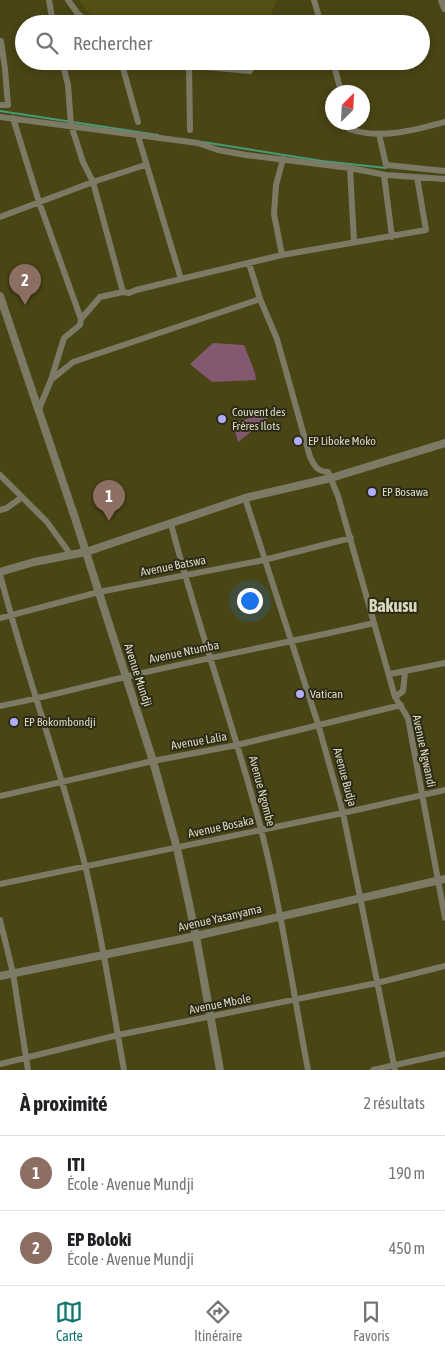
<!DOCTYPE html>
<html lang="fr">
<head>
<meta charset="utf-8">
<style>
	body { margin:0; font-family:"Asap Condensed",sans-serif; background:#f6f6f6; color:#202124 }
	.compass { position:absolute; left:325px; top:85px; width:45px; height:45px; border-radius:50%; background:#fff; box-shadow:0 2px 12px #0003; rotate:24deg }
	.you { position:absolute; left:249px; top:600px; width:18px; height:18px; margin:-12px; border:4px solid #fff; border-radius:50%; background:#1a73e8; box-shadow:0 0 0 8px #1a73e833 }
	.badge { display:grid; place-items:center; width:32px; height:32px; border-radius:50%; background:#0f766e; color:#fff; font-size:16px; font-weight:700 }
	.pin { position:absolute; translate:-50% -41px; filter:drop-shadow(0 1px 2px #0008) }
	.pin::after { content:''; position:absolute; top:26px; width:18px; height:15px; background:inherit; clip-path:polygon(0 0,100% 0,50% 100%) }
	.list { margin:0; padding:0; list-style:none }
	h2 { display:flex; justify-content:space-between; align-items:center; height:65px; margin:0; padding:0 20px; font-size:21px }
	h2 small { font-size:16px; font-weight:400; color:#757577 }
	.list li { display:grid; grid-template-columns:32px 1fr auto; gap:15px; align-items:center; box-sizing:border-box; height:75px; padding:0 20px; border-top:1px solid #e0e0e0 }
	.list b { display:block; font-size:19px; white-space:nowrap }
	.list p { margin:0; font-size:16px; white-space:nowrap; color:#757577 }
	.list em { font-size:16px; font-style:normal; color:#757577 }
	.icon { flex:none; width:28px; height:28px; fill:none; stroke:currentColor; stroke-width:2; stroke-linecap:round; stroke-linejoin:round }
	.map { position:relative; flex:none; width:445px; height:1070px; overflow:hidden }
	.search { position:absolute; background:#fff; box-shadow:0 2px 12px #0003; left:15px; right:15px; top:15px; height:55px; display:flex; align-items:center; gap:12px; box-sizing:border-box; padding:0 18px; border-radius:28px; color:#757577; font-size:19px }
	.sheet { height:215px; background:#fff }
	nav { display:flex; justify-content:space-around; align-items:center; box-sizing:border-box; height:70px; border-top:1px solid #e0e0e0; background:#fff; font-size:14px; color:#757577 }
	nav a { display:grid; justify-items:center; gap:2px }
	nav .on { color:#0f766e }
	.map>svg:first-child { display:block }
	.built { fill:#555015 }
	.green { fill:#835972 }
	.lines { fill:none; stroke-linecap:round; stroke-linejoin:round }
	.stream { stroke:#479b79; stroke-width:2 }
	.minor { stroke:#7c7a65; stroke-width:6 }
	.tertiary { stroke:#7c7a65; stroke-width:8 }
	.poi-dot { fill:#afaefa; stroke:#2d2b17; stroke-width:2 }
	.labels { text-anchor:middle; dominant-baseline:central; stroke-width:4; stroke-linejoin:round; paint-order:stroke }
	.poi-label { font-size:12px; fill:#dad8bf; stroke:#2d2b17; text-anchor:start }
	.street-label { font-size:12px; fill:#dad8bf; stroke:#2d2b17 }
	.district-label { font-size:18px; font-weight:bold; fill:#dad8bf; stroke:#2d2b17 }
</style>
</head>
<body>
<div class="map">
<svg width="445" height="1070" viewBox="0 0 445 1070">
	<rect width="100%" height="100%" fill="#4a4514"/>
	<path class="built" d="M78 0H277L267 24H103L94 19Z"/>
	<path class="green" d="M213 343 244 345 255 373 256 380 212 382 190 364Z
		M278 410 238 442 233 423Z"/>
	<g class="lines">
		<path class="stream" d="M0 111 158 135
			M203 142 322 161 386 168"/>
		<path class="minor" d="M49 0 53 24
			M68 0 78 14 91 24
			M314 0 321 24
			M271 24 272 23
			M62 61 68 85 71 125 83 162 93 182 123 292
			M121 61 138 122
			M165 61 173 64 250 71 255 61
			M333 61 341 92
			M189 65 190 130
			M0 105H8L5 69 1 41
			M0 117 198 143 218 150 246 155 350 168 386 175 445 179
			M13 118 39 202 81 319
			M346 122 349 129C381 140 414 130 445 122
			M379 134 386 165 445 171
			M138 136 181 279
			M350 168 354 242
			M384 175 392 237
			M0 217 93 182 145 165
			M282 255 274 214 276 185 283 159
			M249 263 260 299 277 339 310 457C315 467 317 471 328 472L338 496 395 697 408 718 445 918
			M51 380 64 338 80 325 81 319 100 297 123 292 129 293 136 290 181 279 282 255 426 230 417 177
			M39 409 51 380 73 362 260 299
			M0 475 47 522 71 555
			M245 498 318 724 343 813 395 1070
			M0 510 7 508 22 497
			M171 524C198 627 234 726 261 829 281 908 293 990 308 1070
			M0 574C25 673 62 770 86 869 102 936 112 1003 124 1070
			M0 618 99 592 264 560 351 538
			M390 674 445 663
			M395 697 403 691 405 672
			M0 706C44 698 86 686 129 676 210 657 292 642 374 623
			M0 796 153 761 237 745 401 705
			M0 884 343 813 445 790
			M0 920 13 973 28 1070
			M0 1064 118 1035 377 983 445 966
			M373 1070 445 1054"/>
		<path class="tertiary" d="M442 0 445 8
			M0 296 75 518 153 761 177 848 196 936 220 1070
			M0 572 34 562 86 552 245 498 331 478 445 443
			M0 976 196 936 445 879"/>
	</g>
	<g class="poi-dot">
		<circle cx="222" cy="419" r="5"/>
		<circle cx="298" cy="441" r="5"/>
		<circle cx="372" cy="492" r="5"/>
		<circle cx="300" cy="694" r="5"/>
		<circle cx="14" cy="722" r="5"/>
	</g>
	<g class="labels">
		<g class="poi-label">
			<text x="232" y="412">Couvent des<tspan x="232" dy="14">Frères Ilots</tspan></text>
			<text x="308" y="441">EP Liboke Moko</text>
			<text x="382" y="492">EP Bosawa</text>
			<text x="310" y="694">Vatican</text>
			<text x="24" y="722">EP Bokombondji</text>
		</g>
		<g class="street-label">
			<text transform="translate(173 566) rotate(-11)">Avenue Batswa</text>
			<text transform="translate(184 652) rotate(-12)">Avenue Ntumba</text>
			<text transform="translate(138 675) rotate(72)">Avenue Mundji</text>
			<text transform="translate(199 741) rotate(-10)">Avenue Lalia</text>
			<text transform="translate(424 751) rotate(78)">Avenue Ngwandi</text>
			<text transform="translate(345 777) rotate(75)">Avenue Budja</text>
			<text transform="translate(262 791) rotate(75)">Avenue Ngombe</text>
			<text transform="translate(221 827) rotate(-12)">Avenue Bosaka</text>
			<text transform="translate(220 918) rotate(-13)">Avenue Yasanyama</text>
			<text transform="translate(220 1004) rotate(-11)">Avenue Mbole</text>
		</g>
		<g class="district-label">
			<text x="393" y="605">Bakusu</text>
		</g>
	</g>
</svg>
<svg class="compass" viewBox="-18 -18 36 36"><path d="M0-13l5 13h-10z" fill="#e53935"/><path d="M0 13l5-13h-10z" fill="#757577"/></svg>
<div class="you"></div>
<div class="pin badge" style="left:109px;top:521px;background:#8d6e63">1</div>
<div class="pin badge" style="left:25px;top:305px;background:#8d6e63">2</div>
<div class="search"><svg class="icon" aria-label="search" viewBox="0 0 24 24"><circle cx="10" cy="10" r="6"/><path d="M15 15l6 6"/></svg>Rechercher</div>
</div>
<section class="sheet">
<h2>À proximité<small>2 résultats</small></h2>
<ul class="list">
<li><span class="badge" style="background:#8d6e63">1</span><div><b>ITI</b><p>École · Avenue Mundji</p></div><em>190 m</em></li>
<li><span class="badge" style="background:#8d6e63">2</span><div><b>EP Boloki</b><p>École · Avenue Mundji</p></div><em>450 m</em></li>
</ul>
</section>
<nav>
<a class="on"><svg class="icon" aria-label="map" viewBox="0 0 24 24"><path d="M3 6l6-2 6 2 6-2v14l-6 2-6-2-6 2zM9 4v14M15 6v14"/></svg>Carte</a>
<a><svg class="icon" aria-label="directions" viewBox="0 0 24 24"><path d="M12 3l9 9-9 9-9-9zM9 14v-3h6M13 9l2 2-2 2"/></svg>Itinéraire</a>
<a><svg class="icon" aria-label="saved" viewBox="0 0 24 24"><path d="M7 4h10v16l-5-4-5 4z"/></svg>Favoris</a>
</nav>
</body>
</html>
